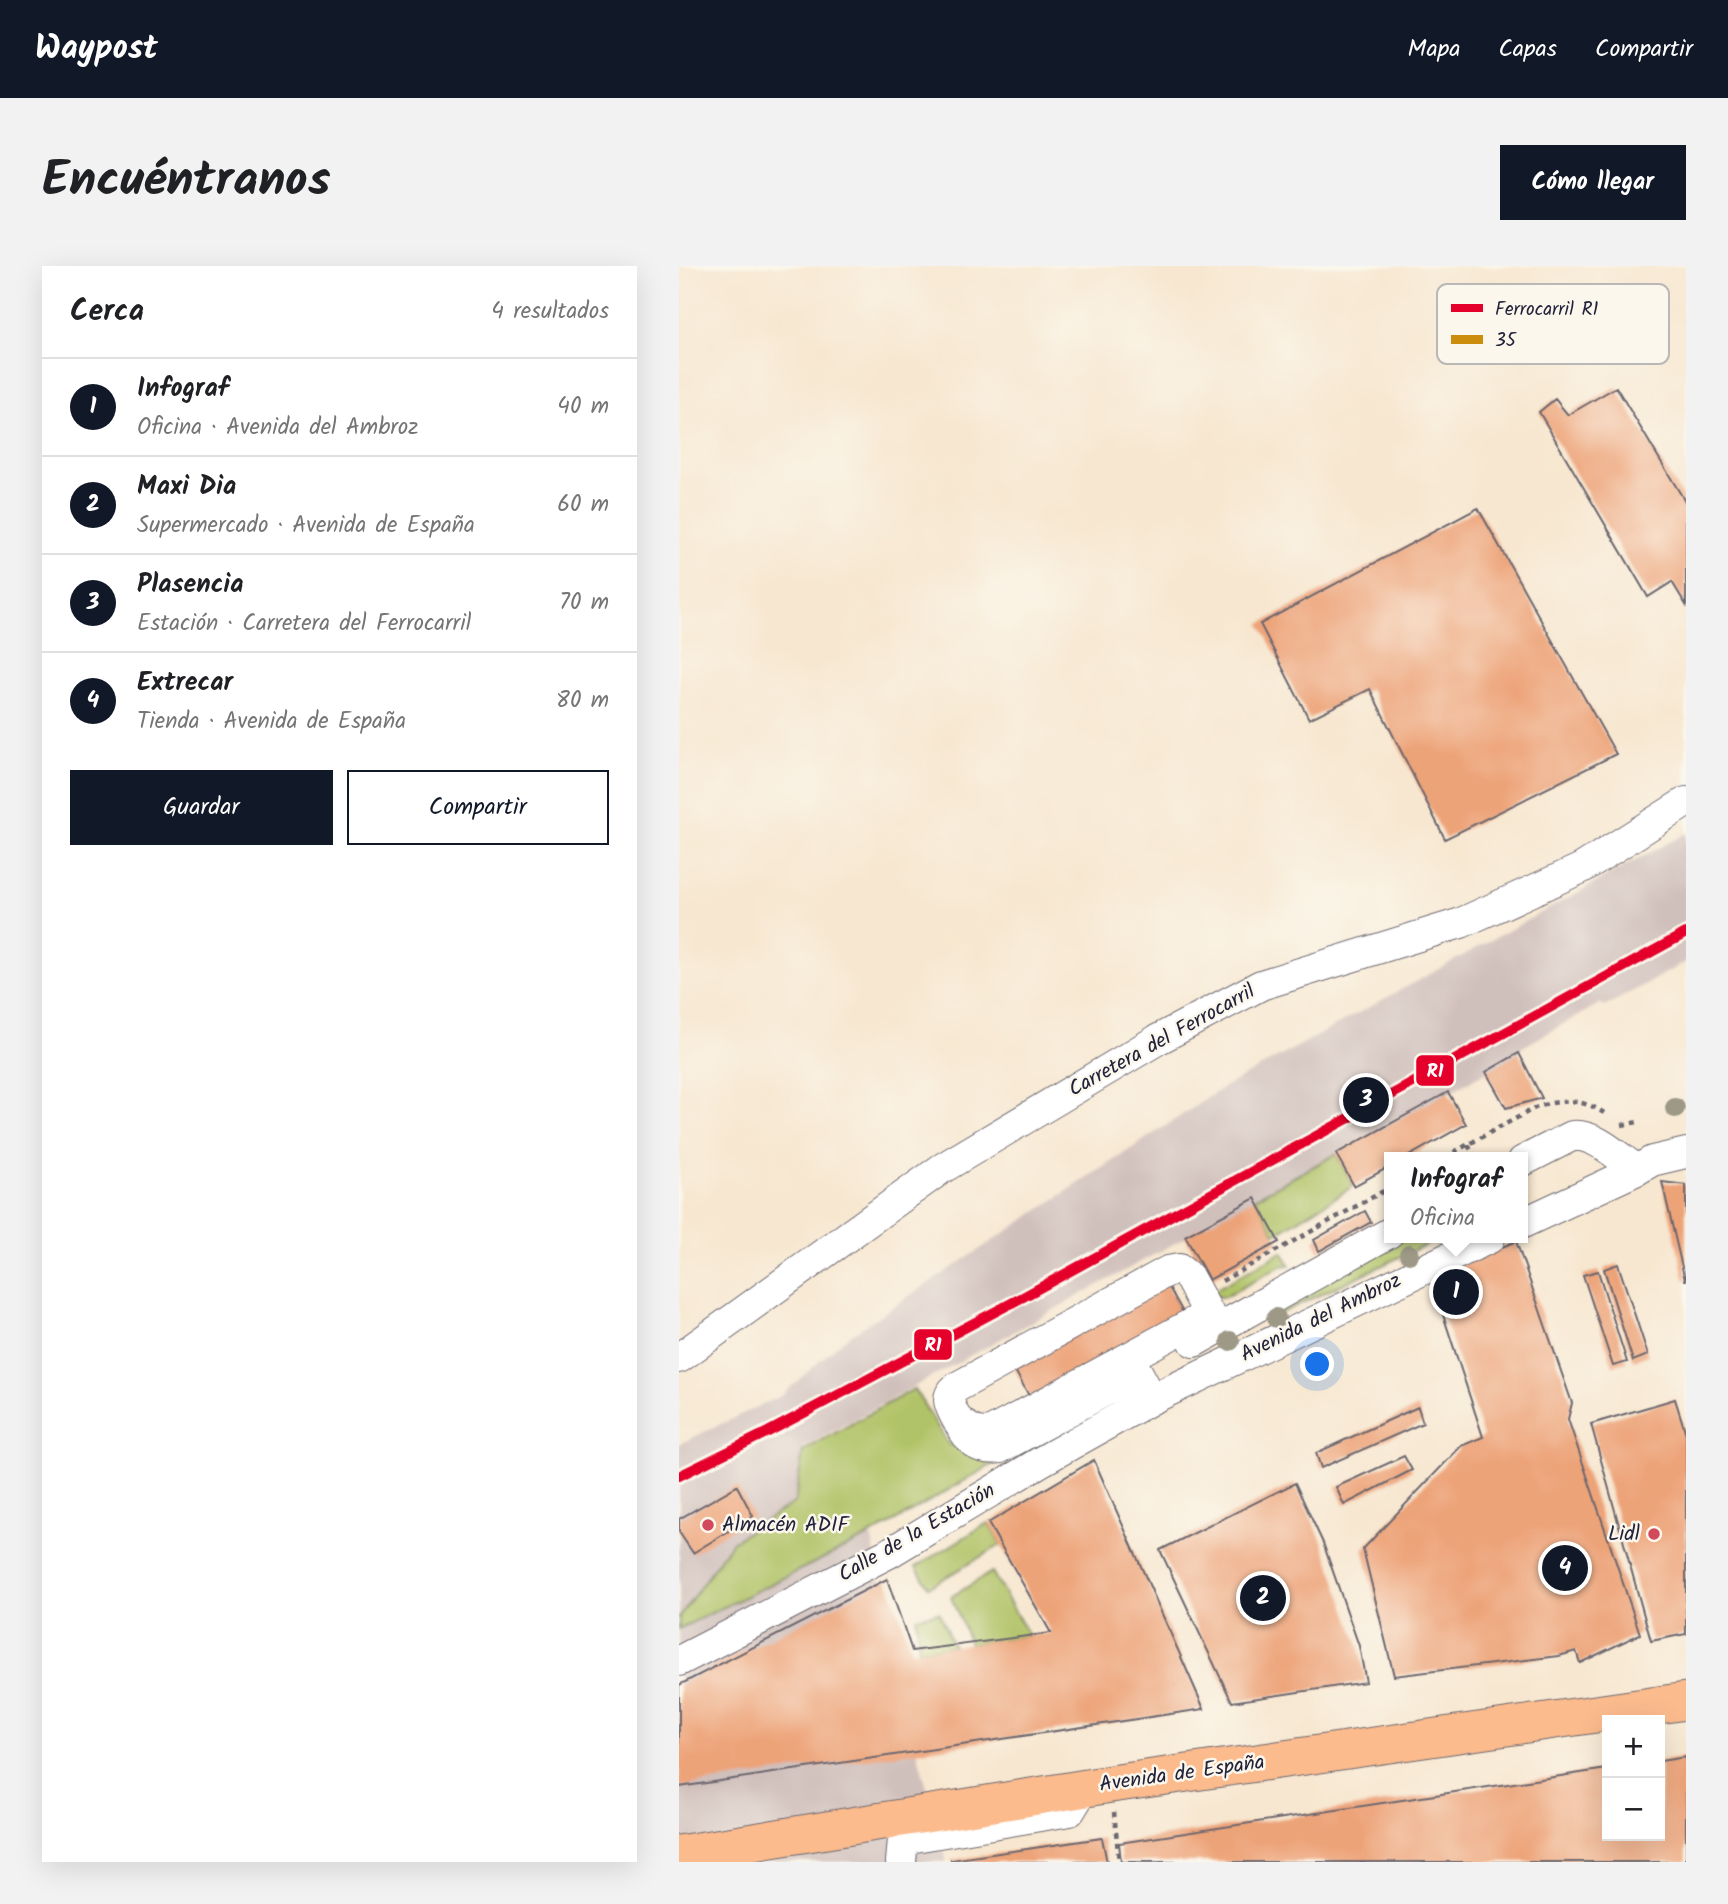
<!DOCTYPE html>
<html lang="es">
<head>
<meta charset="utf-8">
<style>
	body { margin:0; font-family:Kalam,sans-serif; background:#f2f2f2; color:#202124 }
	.controls { position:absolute; right:21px; bottom:21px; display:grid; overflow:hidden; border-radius:0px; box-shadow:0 7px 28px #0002 }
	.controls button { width:63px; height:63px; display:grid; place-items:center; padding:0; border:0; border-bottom:2px solid #e0e0e0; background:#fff; color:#202124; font:35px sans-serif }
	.you { position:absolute; left:639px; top:1099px; width:24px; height:24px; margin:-18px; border:5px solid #fff; border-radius:50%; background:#1a73e8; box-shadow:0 0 0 10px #1a73e833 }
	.badge { display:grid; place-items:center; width:46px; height:46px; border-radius:50%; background:#111827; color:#fff; font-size:23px; font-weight:700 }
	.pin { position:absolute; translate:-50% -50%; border:4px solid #fff; box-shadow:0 2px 7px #0006 }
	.popup { position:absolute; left:705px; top:886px; width:144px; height:91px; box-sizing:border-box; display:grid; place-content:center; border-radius:0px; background:#fff; filter:drop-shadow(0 2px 5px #0005); font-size:23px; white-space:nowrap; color:#757577 }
	.popup b { font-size:26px; color:#202124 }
	.popup::after { content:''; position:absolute; left:50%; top:100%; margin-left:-14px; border:14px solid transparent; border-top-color:#fff }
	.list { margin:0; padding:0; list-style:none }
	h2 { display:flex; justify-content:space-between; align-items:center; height:91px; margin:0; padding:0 28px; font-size:30px }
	h2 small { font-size:23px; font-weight:400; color:#757577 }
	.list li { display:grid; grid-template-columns:46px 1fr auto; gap:21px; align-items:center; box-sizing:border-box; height:98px; padding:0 28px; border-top:2px solid #e0e0e0 }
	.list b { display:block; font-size:26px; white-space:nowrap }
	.list p { margin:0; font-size:23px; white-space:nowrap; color:#757577 }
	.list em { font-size:23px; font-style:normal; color:#757577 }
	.actions { display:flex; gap:14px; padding:21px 28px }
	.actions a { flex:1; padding:16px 0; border:2px solid #111827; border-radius:0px; text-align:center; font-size:24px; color:#111827 }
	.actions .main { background:#111827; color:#fff }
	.map { position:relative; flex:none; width:1007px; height:1596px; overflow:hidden; border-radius:0px }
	header { display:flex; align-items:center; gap:42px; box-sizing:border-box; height:98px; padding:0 35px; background:#111827; color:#fff }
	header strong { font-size:33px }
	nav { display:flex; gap:38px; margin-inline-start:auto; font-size:24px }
	.intro { display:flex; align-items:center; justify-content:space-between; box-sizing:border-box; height:168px; padding:0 42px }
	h1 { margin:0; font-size:49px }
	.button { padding:18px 32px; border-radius:0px; background:#111827; color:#fff; font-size:24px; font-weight:700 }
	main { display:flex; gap:42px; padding:0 42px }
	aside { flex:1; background:#fff; border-radius:0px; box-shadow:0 7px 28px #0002 }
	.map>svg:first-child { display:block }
	.industrial { fill:#d0c0bc }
	.green { fill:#b1c367; stroke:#6a7251; stroke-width:2 }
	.building { fill:#eda378 }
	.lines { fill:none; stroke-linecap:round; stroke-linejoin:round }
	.minor-casing { stroke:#6d676f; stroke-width:32 }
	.major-casing { stroke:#6d676f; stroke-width:39 }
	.path { stroke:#6d676f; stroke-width:4.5; stroke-dasharray:5 5; stroke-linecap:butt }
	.minor { stroke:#fff; stroke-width:30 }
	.major { stroke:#fbbb8d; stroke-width:37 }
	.rail-1-casing { stroke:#fbf7ec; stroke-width:16 }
	.rail-1 { stroke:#e4002b; stroke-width:10 }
	.tree { fill:#9d9986 }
	.poi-dot { fill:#d1495b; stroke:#fbf7ec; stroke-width:2.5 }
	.labels { text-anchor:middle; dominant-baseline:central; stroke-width:5; stroke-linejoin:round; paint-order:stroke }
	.street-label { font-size:21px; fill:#22223b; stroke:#fbf7ec }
	.poi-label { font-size:21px; fill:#22223b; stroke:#fbf7ec; text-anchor:start }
	.key { fill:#fbf7ec; stroke:#bab7b7; stroke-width:2 }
	.key-label { font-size:19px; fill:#22223b }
	.line-badge { stroke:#fbf7ec; stroke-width:2.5 }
	.badge-label { font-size:19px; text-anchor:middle; font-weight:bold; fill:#fff }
</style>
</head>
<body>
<header>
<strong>Waypost</strong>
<nav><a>Mapa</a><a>Capas</a><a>Compartir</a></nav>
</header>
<div class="intro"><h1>Encuéntranos</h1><a class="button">Cómo llegar</a></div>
<main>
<aside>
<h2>Cerca<small>4 resultados</small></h2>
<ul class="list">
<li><span class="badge">1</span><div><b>Infograf</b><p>Oficina · Avenida del Ambroz</p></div><em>40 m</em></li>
<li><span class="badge">2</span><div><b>Maxi Dia</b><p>Supermercado · Avenida de España</p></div><em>60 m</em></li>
<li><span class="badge">3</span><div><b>Plasencia</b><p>Estación · Carretera del Ferrocarril</p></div><em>70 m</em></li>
<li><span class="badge">4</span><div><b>Extrecar</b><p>Tienda · Avenida de España</p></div><em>80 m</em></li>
</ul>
<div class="actions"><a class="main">Guardar</a><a>Compartir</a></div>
</aside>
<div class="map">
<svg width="1007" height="1596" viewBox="0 0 1007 1596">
	<rect width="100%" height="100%" fill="#fbf7ec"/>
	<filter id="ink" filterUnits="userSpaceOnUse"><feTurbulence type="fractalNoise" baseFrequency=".0143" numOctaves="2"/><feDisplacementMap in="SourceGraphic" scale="14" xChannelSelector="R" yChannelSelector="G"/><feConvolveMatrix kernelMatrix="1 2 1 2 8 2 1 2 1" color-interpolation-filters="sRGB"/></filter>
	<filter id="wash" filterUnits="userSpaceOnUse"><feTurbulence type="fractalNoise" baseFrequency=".00686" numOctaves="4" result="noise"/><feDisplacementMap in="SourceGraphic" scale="28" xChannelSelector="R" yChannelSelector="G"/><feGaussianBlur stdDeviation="1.57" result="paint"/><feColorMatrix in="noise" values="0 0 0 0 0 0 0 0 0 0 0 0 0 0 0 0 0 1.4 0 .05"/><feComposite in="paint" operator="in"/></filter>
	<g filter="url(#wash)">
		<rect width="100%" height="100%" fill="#f7e7d0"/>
		<path class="industrial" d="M1007 567V696L925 741 922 737 842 782 840 787 807 806 125 1181 116 1236 159 1209 192 1269 238 1485 268 1596H0V1178L103 1129 164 1074 545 821Z"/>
		<path class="green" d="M657 888 675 920 596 968 576 932Z
			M721 972H761L587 1054 581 1049Z
			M603 986 611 999 602 1000 546 1031H540L532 1026Z
			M235 1123 270 1179 318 1191 314 1198 192 1269 0 1363V1351L53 1276 116 1236 124 1185Z
			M309 1257 322 1279 250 1321 237 1301Z
			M313 1306 350 1370 291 1378 272 1331Z
			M260 1346 274 1380 240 1384 237 1351Z"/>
		<g id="blocks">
			<path class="building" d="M937 121 1007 237V339L993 316 969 331 860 146 876 133 889 149Z
				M799 242 937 488 766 573 691 423 630 453 581 358Z
				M840 787 863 832 827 842 807 806Z
				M769 826 787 858 728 891H710V901L675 920 657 888Z
				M983 916 1007 919V1014H1006Z
				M576 932 600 976 530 1014 506 970Z
				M686 945 692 956 640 985 635 974Z
				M837 975 893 1137 889 1153 961 1368 901 1397 897 1385 880 1390 715 1410 684 1283 782 1180 804 1171 752 1012Z
				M939 998 969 1089 954 1095 925 1003Z
				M919 1005 948 1096 934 1100 904 1009Z
				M487 1016 506 1050 353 1135 334 1101Z
				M996 1133 1007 1168V1368L972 1375 912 1158Z
				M739 1141 744 1157 642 1202 637 1187Z
				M725 1190 733 1204 665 1239 657 1221Z
				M415 1194 525 1443 0 1521V1419L208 1313 233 1385 372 1367 309 1257Z
				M616 1217 644 1277 680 1380 687 1416 553 1436 481 1284Z
				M58 1220 74 1250 14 1287 0 1266V1253Z
				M1007 1491V1596H442L440 1577 928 1503V1570H981V1495Z
				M423 1572 428 1596H272V1594Z"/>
		</g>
	</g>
	<g filter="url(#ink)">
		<use href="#blocks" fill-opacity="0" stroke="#6d676f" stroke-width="2"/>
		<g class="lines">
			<defs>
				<path id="minor" d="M844 895 893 870C916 867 940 892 958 904
					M844 957 958 904 973 895 1007 887
					M515 1076 710 967
					M0 1092 262 903 478 774 582 719 782 657 903 602 1007 536
					M278 1153C288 1162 297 1169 312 1166L530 1048 509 1010 500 1003 489 1005 278 1121C274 1124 270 1128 270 1134 270 1142 288 1173 295 1177 302 1183 312 1183 321 1182L459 1107 473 1133
					M0 1395 210 1287 361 1196 473 1133 811 972
					M222 1596 224 1573 391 1545 405 1522"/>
				<path id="major" d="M0 1588 432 1518 1007 1435"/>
			</defs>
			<use href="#minor" class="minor-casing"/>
			<use href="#major" class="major-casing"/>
			<path class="path" d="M943 859 959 856
				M789 879 796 891
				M766 891 856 842C880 833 903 832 925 847
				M543 1015 710 922
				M435 1546 440 1596"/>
			<use href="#minor" class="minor"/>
			<use href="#major" class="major"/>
			<defs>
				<path id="rail-1" d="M0 1210 89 1166 344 1031 1007 667"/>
			</defs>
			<use href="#rail-1" class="rail-1-casing"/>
			<use href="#rail-1" class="rail-1"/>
		</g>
		<g class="tree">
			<circle cx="996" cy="842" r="10"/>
			<circle cx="730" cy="988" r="10"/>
			<circle cx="597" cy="1052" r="10"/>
			<circle cx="551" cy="1075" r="10"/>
		</g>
	</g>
	<g class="poi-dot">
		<circle cx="29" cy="1259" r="7"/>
		<circle cx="975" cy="1268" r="7"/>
	</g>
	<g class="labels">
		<g class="street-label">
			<text transform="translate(483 775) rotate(-29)">Carretera del Ferrocarril</text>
			<text transform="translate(642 1052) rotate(-26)">Avenida del Ambroz</text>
			<text transform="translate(238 1267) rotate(-30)">Calle de la Estación</text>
			<text transform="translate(503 1508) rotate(-8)">Avenida de España</text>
		</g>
		<g class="poi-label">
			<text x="43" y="1259">Almacén ADIF</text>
			<text x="961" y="1268" text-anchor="end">Lidl</text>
		</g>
	</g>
	<rect x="758" y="18" width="232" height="80" rx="10" class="key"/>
	<rect x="772" y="38" width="32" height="8" fill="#e4002b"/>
	<rect x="772" y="69" width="32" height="9" fill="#cc8c0c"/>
	<g class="key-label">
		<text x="816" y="49">Ferrocarril R1</text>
		<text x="816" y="80">35</text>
	</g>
	<g class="line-badge">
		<rect x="736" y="788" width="40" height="33" rx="7" fill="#e4002b"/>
		<rect x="234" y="1062" width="40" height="33" rx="7" fill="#e4002b"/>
	</g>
	<g class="badge-label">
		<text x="756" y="811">R1</text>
		<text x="254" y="1085">R1</text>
	</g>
</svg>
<div class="controls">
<button>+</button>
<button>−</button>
</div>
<div class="you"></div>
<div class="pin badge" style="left:777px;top:1026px">1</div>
<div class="popup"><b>Infograf</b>Oficina</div>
<div class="pin badge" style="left:584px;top:1332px">2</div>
<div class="pin badge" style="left:687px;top:834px">3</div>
<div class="pin badge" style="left:886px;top:1302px">4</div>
</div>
</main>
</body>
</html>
